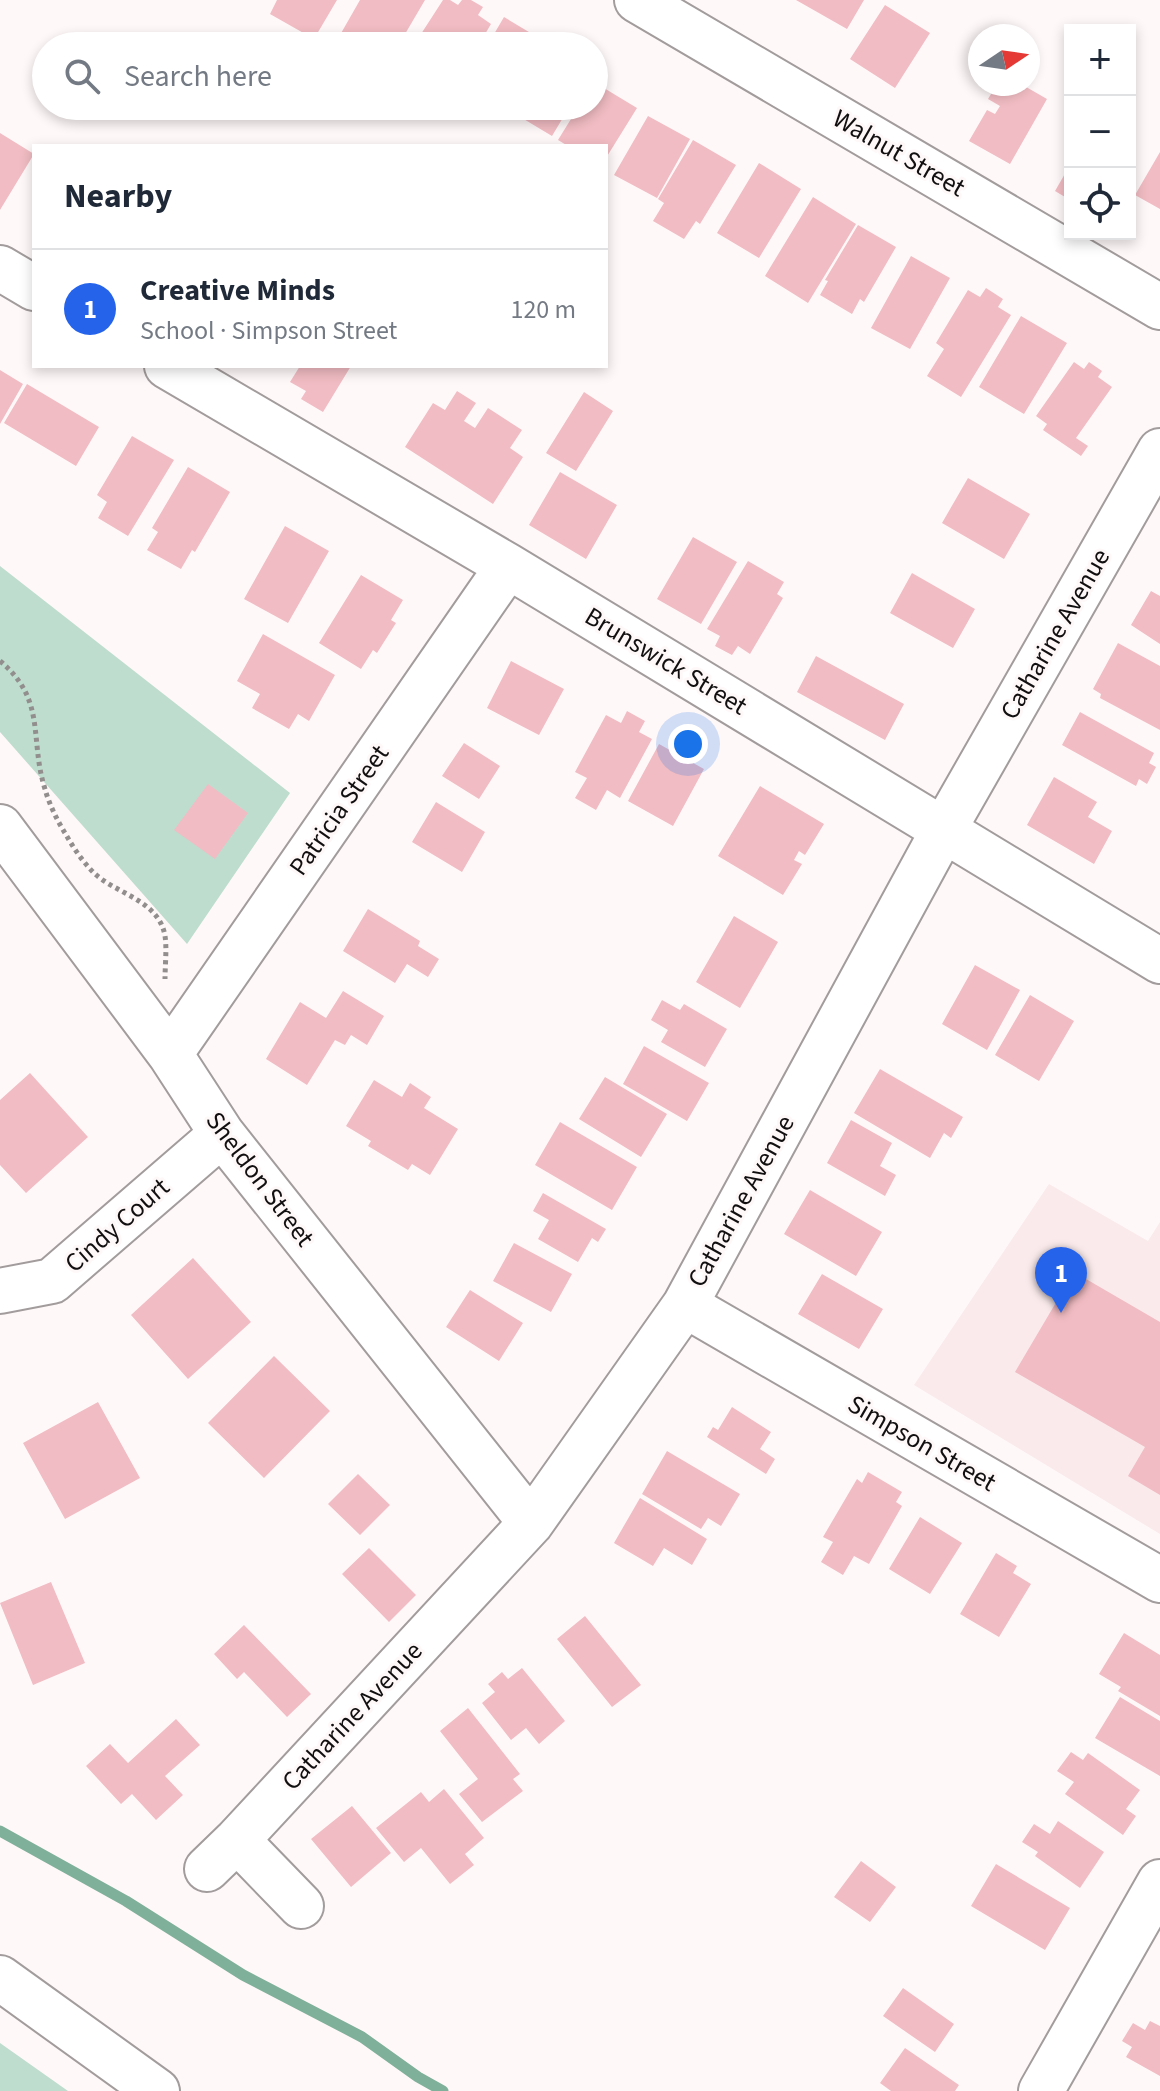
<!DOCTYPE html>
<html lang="en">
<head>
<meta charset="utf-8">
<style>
	body { margin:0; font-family:"Source Sans 3",sans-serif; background:#f6f6f7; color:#1f2937 }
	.controls { position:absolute; right:24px; top:24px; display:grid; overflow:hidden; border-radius:0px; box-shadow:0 4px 12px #0003 }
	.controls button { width:72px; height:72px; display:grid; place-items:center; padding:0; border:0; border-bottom:2px solid #e0e1e3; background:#fff; color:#1f2937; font:40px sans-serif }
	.compass { position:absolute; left:968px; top:24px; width:72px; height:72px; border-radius:50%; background:#fff; box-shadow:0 4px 12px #0003; rotate:77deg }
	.you { position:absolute; left:688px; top:744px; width:28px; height:28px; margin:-20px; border:6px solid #fff; border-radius:50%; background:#1a73e8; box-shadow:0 0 0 12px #1a73e833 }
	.badge { display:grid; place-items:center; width:52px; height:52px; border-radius:50%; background:#2563eb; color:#fff; font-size:26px; font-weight:700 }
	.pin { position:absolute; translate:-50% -66px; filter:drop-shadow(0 2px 4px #0008) }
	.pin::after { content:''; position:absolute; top:42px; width:28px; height:24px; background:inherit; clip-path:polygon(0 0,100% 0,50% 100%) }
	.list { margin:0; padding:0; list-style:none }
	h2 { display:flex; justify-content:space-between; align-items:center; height:104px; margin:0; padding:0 32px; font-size:34px }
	h2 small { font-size:26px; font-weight:400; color:#747a83 }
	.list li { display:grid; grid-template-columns:52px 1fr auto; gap:24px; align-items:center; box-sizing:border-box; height:120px; padding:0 32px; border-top:2px solid #e0e1e3 }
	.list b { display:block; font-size:30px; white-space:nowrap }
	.list p { margin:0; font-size:26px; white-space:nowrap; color:#747a83 }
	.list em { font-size:26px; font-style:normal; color:#747a83 }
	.icon { flex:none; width:44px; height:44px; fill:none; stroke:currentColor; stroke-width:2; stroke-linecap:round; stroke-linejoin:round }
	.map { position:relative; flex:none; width:1160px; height:2091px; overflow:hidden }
	.search { position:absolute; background:#fff; box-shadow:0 4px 12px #0003; left:32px; top:32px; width:576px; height:88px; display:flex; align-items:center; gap:20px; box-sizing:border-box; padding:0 28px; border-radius:44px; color:#747a83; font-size:30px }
	.panel { position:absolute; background:#fff; box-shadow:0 4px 12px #0003; left:32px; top:144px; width:576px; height:224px; border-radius:0px }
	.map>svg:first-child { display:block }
	.built { fill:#faeaec }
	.green { fill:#beddce }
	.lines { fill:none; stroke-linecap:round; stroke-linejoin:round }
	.stream { stroke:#7fb099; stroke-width:11 }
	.building { fill:#f1bcc3 }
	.minor-casing { stroke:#a39c9d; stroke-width:48 }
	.major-casing { stroke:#a39c9d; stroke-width:48 }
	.path { stroke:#928e8e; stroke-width:5; stroke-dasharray:4 4; stroke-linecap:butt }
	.minor { stroke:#fff; stroke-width:44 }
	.major { stroke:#fff; stroke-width:44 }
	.labels { text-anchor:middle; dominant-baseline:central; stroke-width:6; stroke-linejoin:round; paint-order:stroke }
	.street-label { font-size:26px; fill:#110f0f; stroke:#fff8f9 }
</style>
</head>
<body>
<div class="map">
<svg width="1160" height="2091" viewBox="0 0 1160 2091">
	<rect width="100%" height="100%" fill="#fff8f9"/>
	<path class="built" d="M1049 1184 1148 1241 1160 1222V1534L914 1385Z"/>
	<path class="green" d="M0 566 290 793 187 944 0 732Z
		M0 2043 68 2091H0Z"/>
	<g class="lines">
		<path class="stream" d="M0 1831 126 1901 243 1975 362 2037 418 2077 443 2091"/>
	</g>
	<path class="building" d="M277 0H337L314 39 270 14Z
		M360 0H425L398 46H344L336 42Z
		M443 0H450L458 5 462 0H471L483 7 478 15 491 24 478 46H423L428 38 421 34Z
		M796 0H864L847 29Z
		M885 5 930 33 895 88 850 59Z
		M504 17 544 41 541 46H487Z
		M594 82 637 108 606 158V146H568L558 140 579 106H594Z
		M997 84H1021L1047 99 1010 164 969 141 987 110 995 114 1000 106 988 99Z
		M516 106H570L552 136 512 112Z
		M648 116 690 139 657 198 614 175Z
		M0 133 34 154 0 210Z
		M693 140 736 165 700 224 696 221 684 239 653 221 664 203 658 199Z
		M1160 152V209L1135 195Z
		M759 163 801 189 759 258 717 233Z
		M1070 165V200L1055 191Z
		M813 197 856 224 808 303 765 276Z
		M858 225 896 247 864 302 860 299 852 314 820 295 828 281 825 280Z
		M911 256 950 278 910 349 871 328Z
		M986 288 1003 299 998 307 1011 315 961 397 927 376 944 349 936 343 968 290 980 297Z
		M1021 316 1067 343 1024 414 979 387Z
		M1074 362 1084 369 1089 362 1102 371 1098 377 1112 387 1076 438 1088 446 1081 456 1043 430 1047 424 1036 416Z
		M300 366H351L323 412 301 399 306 391 290 382Z
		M0 370 23 384 0 424Z
		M27 384 99 427 76 466 4 423Z
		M457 391 476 403 464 421 475 428 488 408 522 430 510 448 523 457 493 504 405 447 433 403 445 410Z
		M584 392 613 411 576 471 546 453Z
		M132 436 174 460 128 536 98 518 107 502 97 495Z
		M188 467 230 492 195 552 192 550 181 569 147 550 158 532 152 528Z
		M560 472 617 505 586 559 529 525Z
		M968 478 1030 514 1004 559 942 523Z
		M285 526 329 551 288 623 244 599Z
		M693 537 737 562 701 624 657 599Z
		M748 561 784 582 777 594 783 598 750 654 738 646 732 655 715 646 720 636 707 629Z
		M912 573 975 609 953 648 890 613Z
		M361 575 403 600 391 620 396 623 377 653 373 650 361 669 319 643Z
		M1151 591 1160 596V644L1131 625Z
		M263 634 335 675 309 721 298 714 289 729 252 708 260 694 237 681Z
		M1118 643 1160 666V730L1100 698 1101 694 1093 689Z
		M816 656 904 704 885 740 797 692Z
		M511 661 564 689 539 735 487 708Z
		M627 711 645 721 639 732 652 739 620 798 607 790 596 810 575 798 587 778 575 772 606 715 621 723Z
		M1080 712 1154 753 1149 763 1156 767 1147 784 1139 779 1136 786 1062 745Z
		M464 743 500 766 479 799 442 776Z
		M659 744 704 769 673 826 628 801Z
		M1054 777 1097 802 1088 817 1112 831 1094 864 1027 825Z
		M208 784 248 813 215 859 174 830Z
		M760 786 824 824 805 855 799 851 794 860 802 864 783 895 718 856Z
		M436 802 485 832 462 872 412 842Z
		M368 909 420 941 418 946 439 959 428 977 407 964 395 983 343 951Z
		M734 916 778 942 740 1008 696 982Z
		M975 965 1020 990 987 1050 942 1024Z
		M343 991 384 1016 367 1045 351 1035 345 1045 335 1040 307 1085 266 1059 300 1002 326 1018Z
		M1030 995 1074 1021 1039 1081 995 1055Z
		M662 1000 680 1010 684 1004 727 1029 705 1067 661 1042 668 1030 651 1020Z
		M644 1046 709 1083 687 1121 623 1084Z
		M880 1069 963 1117 951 1138 944 1133 930 1158 854 1113Z
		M30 1073 88 1137 26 1193 0 1165V1100Z
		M605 1077 667 1114 641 1157 579 1119Z
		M374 1080 402 1097 410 1083 431 1097 424 1108 458 1129 430 1175 412 1164 408 1170 368 1146 371 1141 346 1126Z
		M851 1120 892 1143 880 1166 896 1175 885 1196 827 1163Z
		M560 1122 637 1167 612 1210 535 1165Z
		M810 1190 882 1232 856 1276 784 1234Z
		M543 1193 606 1229 598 1242 592 1238 578 1262 538 1239 549 1220 533 1211Z
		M514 1243 572 1274 551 1312 493 1281Z
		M193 1258 251 1322 188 1379 131 1315Z
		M1074 1272 1160 1322V1495L1128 1476 1145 1447 1015 1372Z
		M822 1274 883 1309 859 1349 798 1314Z
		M470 1290 523 1323 499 1361 446 1327Z
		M274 1356 330 1411 264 1478 208 1423Z
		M98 1402 140 1478 65 1519 23 1443Z
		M732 1407 771 1432 760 1449 775 1459 766 1474 707 1437 713 1427 718 1430Z
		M667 1451 740 1494 721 1526 708 1518 701 1529 642 1494Z
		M868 1472 902 1492 896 1502 902 1506 869 1564 854 1556 843 1575 821 1562 833 1542 823 1537 857 1479 862 1483Z
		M358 1474 390 1505 360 1535 328 1504Z
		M640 1498 707 1539 692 1565 664 1548 653 1566 614 1543Z
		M920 1517 962 1543 930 1594 889 1569Z
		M369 1548 416 1595 389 1622 342 1574Z
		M996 1553 1017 1566 1013 1573 1031 1584 999 1637 960 1614Z
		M51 1582 85 1663 33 1685 0 1603Z
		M585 1616 641 1685 612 1707 557 1639Z
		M244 1625 311 1694 287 1717 244 1672 237 1679 214 1654Z
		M1124 1633 1160 1655V1716L1118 1691 1121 1687 1099 1674Z
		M522 1668 565 1721 539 1744 526 1728 511 1740 482 1703 495 1692 488 1684 502 1672 508 1679Z
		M1120 1697 1160 1721V1776L1095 1738Z
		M468 1708 520 1774 513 1779 523 1791 482 1822 459 1794 478 1779 440 1731Z
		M176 1719 200 1745 165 1776 183 1795 156 1820 132 1794 121 1804 86 1766 110 1744 128 1763Z
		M1071 1752 1083 1760 1088 1753 1140 1790 1126 1809 1136 1816 1123 1835 1065 1794 1074 1782 1057 1771Z
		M444 1789 484 1838 465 1854 474 1865 450 1884 421 1848 404 1862 376 1828 421 1792 429 1802Z
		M352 1806 391 1853 351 1887 311 1839Z
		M1058 1821 1104 1852 1080 1888 1035 1856 1038 1852 1022 1842 1034 1824 1050 1834Z
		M861 1861 896 1887 870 1922 834 1897Z
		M996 1864 1070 1908 1045 1950 971 1906Z
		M903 1988 954 2024 935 2052 883 2016Z
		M1150 2021 1160 2026V2076L1126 2057 1132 2047 1122 2041 1133 2023 1145 2030Z
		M905 2048 959 2085 955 2091H891L880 2083Z"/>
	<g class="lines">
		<defs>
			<path id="minor" d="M637 0 1160 307
				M0 268 34 288
				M167 366 508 566 1160 961
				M0 827 170 1054 222 1134 531 1523
				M170 1054 508 566
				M0 1291 52 1281 222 1134
				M685 1305 1160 1580
				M237 1840 301 1906
				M207 1869 237 1840 531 1523 685 1305 944 829 1160 451
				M1041 2091 1160 1882"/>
			<path id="major" d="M0 1978 157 2091"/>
		</defs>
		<use href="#minor" class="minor-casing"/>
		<use href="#major" class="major-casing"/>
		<path class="path" d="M0 661C47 700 29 739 45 789 49 804 57 820 65 833 73 847 82 861 94 873 116 894 159 900 165 936 167 949 165 965 165 979"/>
		<use href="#minor" class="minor"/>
		<use href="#major" class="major"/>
	</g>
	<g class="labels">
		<g class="street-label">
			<text transform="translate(899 153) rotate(30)">Walnut Street</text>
			<text transform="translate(1055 634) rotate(-60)">Catharine Avenue</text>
			<text transform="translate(666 661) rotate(31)">Brunswick Street</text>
			<text transform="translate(339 810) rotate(-55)">Patricia Street</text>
			<text transform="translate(260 1179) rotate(53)">Sheldon Street</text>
			<text transform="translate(741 1201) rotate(-61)">Catharine Avenue</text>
			<text transform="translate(117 1225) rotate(-41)">Cindy Court</text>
			<text transform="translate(922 1443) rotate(30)">Simpson Street</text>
			<text transform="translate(352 1716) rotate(-47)">Catharine Avenue</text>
		</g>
	</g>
</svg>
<div class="controls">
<button>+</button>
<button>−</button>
<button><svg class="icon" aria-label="locate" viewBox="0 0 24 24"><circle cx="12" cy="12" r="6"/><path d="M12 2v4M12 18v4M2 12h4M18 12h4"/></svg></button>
</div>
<svg class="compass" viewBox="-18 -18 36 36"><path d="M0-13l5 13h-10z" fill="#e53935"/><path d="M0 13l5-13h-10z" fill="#747a83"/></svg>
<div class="you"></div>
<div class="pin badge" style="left:1061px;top:1313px">1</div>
<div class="search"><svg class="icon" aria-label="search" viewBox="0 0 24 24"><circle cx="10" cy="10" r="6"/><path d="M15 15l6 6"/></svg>Search here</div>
<section class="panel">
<h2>Nearby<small></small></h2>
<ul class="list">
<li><span class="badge">1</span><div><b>Creative Minds</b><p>School · Simpson Street</p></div><em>120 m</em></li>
</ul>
</section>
</div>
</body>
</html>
